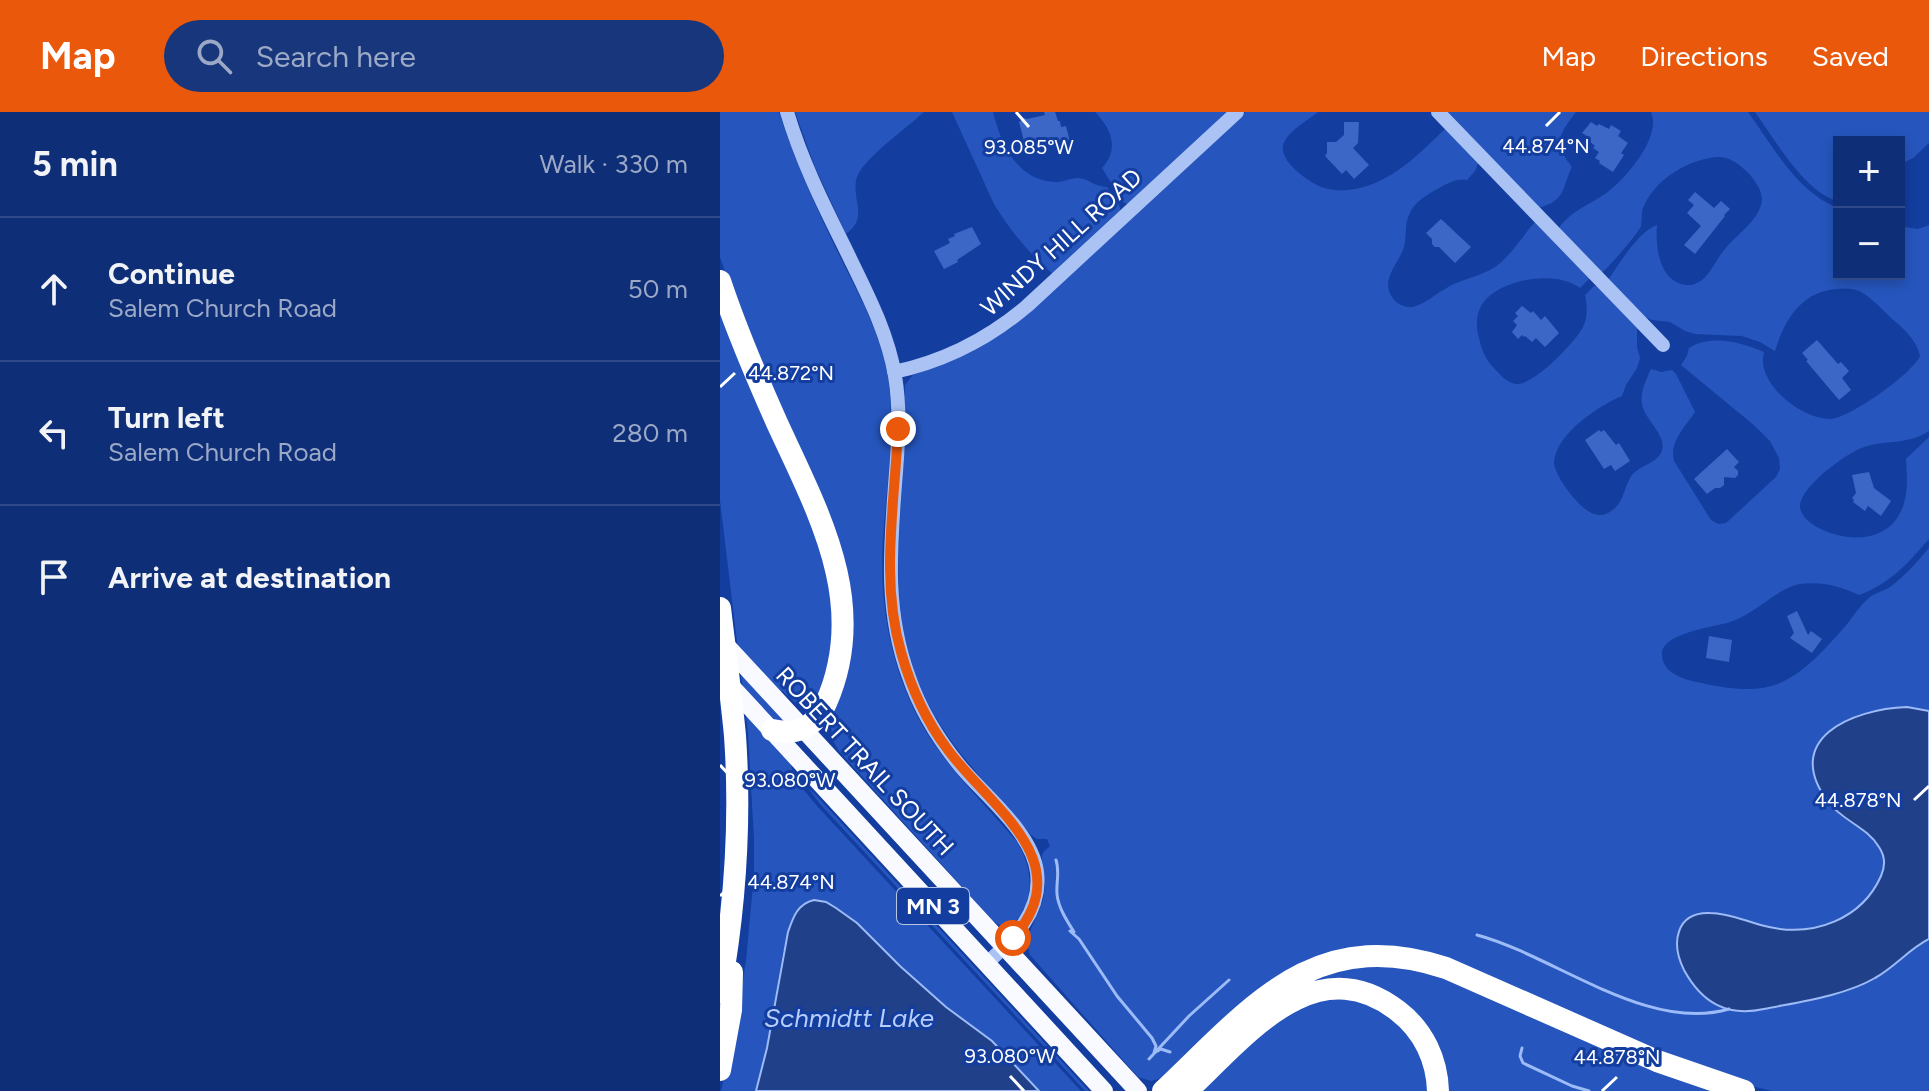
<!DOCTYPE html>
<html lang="en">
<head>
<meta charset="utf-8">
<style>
	body { margin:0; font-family:Figtree,sans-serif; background:#17367c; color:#f1f3f6 }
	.controls { position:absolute; right:24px; top:24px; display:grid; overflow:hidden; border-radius:0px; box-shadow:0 4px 12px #0003 }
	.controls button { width:72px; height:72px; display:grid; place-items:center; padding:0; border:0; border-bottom:2px solid #2e4a89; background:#0e2e77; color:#f1f3f6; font:40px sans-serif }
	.stop { position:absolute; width:24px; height:24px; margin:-18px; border:6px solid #ea580c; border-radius:50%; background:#fff }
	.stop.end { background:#ea580c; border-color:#fff; box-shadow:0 2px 8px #0008 }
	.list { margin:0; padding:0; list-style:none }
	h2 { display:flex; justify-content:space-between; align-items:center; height:104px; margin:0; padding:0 32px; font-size:34px }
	h2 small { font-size:26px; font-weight:400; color:#9ba8c6 }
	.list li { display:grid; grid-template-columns:52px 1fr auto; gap:24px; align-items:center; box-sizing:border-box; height:144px; padding:0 32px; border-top:2px solid #2e4a89 }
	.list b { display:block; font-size:30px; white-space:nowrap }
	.list p { margin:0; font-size:26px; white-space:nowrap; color:#9ba8c6 }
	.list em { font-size:26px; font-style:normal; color:#9ba8c6 }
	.icon { flex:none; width:44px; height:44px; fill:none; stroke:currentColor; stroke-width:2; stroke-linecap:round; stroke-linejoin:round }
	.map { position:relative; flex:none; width:1209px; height:979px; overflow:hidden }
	header { display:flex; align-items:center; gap:48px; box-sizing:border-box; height:112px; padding:0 40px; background:#ea580c; color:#fff }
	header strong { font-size:38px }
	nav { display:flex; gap:44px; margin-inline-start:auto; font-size:28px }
	.search { width:560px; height:72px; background:#17367c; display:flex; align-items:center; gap:20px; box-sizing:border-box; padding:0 28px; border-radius:44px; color:#9ba8c6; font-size:30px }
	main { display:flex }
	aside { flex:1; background:#0e2e77 }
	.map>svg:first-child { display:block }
	.green { fill:#2656bd }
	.water { fill:#21408a; stroke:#9dbbf7; stroke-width:2 }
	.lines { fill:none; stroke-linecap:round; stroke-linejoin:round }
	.stream { stroke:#9dbbf7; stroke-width:3 }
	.building { fill:#3c67c6 }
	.minor { stroke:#abc2f4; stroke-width:14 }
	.major { stroke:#f8faff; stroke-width:18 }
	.highway { stroke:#fff; stroke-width:22 }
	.route { stroke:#ea580c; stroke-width:10 }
	.ticks { fill:none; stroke:#fff; stroke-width:3 }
	.labels { text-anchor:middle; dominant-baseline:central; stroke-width:6; stroke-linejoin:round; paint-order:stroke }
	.shield { fill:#133e9f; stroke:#b8c5e2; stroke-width:2 }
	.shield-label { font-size:22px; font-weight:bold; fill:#fff }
	.street-label { font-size:24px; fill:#fff; stroke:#133e9f }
	.water-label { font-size:26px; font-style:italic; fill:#b7cdfa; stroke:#133e9f }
	.ticks-label { font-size:20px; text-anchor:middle; fill:#fff; stroke:#133e9f; stroke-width:6; stroke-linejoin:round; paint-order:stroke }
</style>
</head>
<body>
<header>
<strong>Map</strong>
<div class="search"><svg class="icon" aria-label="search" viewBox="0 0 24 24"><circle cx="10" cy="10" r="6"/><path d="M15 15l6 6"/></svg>Search here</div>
<nav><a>Map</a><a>Directions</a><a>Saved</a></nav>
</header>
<main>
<aside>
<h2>5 min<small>Walk · 330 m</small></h2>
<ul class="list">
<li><svg class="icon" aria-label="ahead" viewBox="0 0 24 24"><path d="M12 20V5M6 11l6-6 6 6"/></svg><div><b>Continue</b><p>Salem Church Road</p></div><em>50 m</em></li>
<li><svg class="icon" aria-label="left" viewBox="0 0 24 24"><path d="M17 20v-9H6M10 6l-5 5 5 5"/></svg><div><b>Turn left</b><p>Salem Church Road</p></div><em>280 m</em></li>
<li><svg class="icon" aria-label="arrive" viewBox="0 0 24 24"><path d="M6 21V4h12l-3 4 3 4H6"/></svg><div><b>Arrive at destination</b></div></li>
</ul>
</aside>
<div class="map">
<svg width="1209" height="979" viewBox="0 0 1209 979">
	<rect width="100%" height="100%" fill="#133e9f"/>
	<path class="green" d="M0 0H59C75 50 97 97 120 145 137 179 156 213 165 251 178 307 167 368 163 426 158 502 175 581 222 643 245 674 273 701 297 730 309 750 314 772 305 794 300 803 298 810 288 814L279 813 272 808 119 639 112 627 111 613 129 518 0 145Z
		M75 0H204C189 14 143 47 137 65 130 87 150 104 126 122L95 55Z
		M232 0H273C281 32 296 67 334 70 343 71 349 66 358 66 368 66 374 75 387 75L399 93 401 100 333 162C309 142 290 118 274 92Z
		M375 0H508L409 93 403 90 382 56C400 37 391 16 375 0Z
		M526 0H598C587 9 566 20 563 34 560 51 591 72 604 76 614 79 625 79 635 77 673 70 700 41 726 16L759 49 755 59 747 68C736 66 729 71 719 76 701 86 688 94 686 116 685 125 686 132 682 140 676 154 661 169 672 185 676 192 685 196 693 195 705 192 714 183 725 177 740 167 760 165 775 155 792 143 802 124 816 109L869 164V167L860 176C836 157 774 167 760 196 756 205 756 216 759 226 761 236 765 246 772 254 778 260 786 271 796 272 812 275 858 228 864 213 868 203 867 192 865 183L874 174H879L917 216V235L920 246 917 256 906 273 902 284C878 294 836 322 834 350 834 364 860 398 874 402 880 404 886 403 891 399 904 392 904 374 912 363 920 353 935 352 941 341 949 324 925 309 922 292 920 280 926 268 931 257L941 260 952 258 956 262 975 300C965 315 949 330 954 349L991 408 998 412 1006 411 1056 365 1060 357 1059 346 1050 329 1035 314 961 253 967 244 969 236C991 222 1021 230 1044 240 1035 271 1082 308 1111 307 1130 306 1193 261 1200 244 1197 228 1182 215 1170 205 1161 196 1152 186 1141 180 1134 176 1125 176 1117 177 1082 179 1064 208 1055 239L1040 230 1022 224 975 222 965 219 950 210 932 208 923 204 888 168C900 151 918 120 937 113 935 137 940 175 972 173 978 171 983 168 987 163 994 155 998 145 1005 137 1016 123 1040 108 1042 88 1042 76 1032 64 1024 57 1017 50 1007 44 996 45 967 48 934 68 923 96 921 102 922 108 921 114 919 120 888 157 881 161L838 117C854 96 869 94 889 79 907 65 942 24 931 0H1028C1053 34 1077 81 1119 96V162H1179V114L1198 117 1209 113V319C1183 335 1164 326 1139 337 1123 344 1079 376 1080 395 1081 406 1095 415 1105 419 1131 430 1166 429 1180 401 1189 385 1187 364 1186 347L1209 325V427C1187 452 1171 471 1139 483 1121 474 1100 469 1080 472 1057 476 1035 502 1010 510 994 515 942 521 942 542 942 559 958 565 972 569 1048 587 1070 577 1121 519 1130 510 1139 494 1149 486 1154 481 1164 479 1170 475 1185 464 1197 450 1209 436V599C1173 590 1120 599 1099 633 1095 640 1091 648 1092 656 1094 675 1111 696 1125 707 1139 717 1158 725 1163 744 1168 761 1152 781 1141 793 1118 815 1080 822 1049 815 1024 809 997 795 972 805L957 839C965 863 973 874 993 888 998 891 1003 896 1009 898 1031 907 1132 879 1154 867 1174 856 1189 838 1209 827V979H1052L1019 971 803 882 637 838 442 966 431 969 418 965 310 843C302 821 321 804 324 782 326 769 321 753 322 744 323 739 327 737 330 734L327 727H317L311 723C279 683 240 648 215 604 164 513 179 432 185 334 187 314 184 293 185 273L193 263 254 239 291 216Z
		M725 0H856C839 22 833 31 852 55 841 77 847 88 818 96Z
		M1035 0H1209V31L1193 46 1179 53V30H1119V90C1083 79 1056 29 1035 0Z
		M0 182 106 436 116 524 96 592 83 597 61 578 73 665 97 694 361 979H319L272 929 226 895 126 803 106 790 98 788 88 789 63 839 47 936 36 979H1L14 922 26 849 34 762V727L28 621 0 388Z
		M88 676 94 681 369 979H365L344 956 100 692Z
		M634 852 693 853 1002 979H724L669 886 551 887Z
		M628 886 666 899 699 934 711 979H478L544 917 580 892Z"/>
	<path class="water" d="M1187 595 1209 599V827C1189 837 1175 855 1155 866 1124 884 1079 890 1044 897 1007 905 982 891 964 858 951 832 955 800 990 801 1011 801 1029 811 1049 815 1094 825 1142 807 1161 764 1166 753 1165 744 1159 735 1147 715 1123 709 1109 691 1060 627 1132 597 1187 595Z
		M94 788 106 790 116 796 137 811 180 854 226 895 272 929 319 979H36L47 936 68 820C73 806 77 792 94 788Z"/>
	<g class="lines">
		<path class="stream" d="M336 748C340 760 336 770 337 782 338 795 347 809 354 820
			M350 819 359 827 397 884 432 926 436 934 434 941 441 937 450 940
			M757 823C835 844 927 921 1009 897
			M802 936 800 944 803 951 852 974 869 979
			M429 947 469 904 509 868"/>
	</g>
	<path class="building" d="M324 0H335L338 9H340L341 15 346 14 351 34 337 37 334 27 305 33 299 10 304 6 307 7 325 3Z
		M624 10H639L638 31 633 36 649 53 634 67 626 58 622 62 605 44 607 41V30H616L624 23Z
		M871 10 877 14 879 12 889 17 891 13 901 19 898 24 908 31 901 41 904 43 893 60 879 51 880 49 875 46 879 40 873 36 875 34 868 28 870 26 862 21Z
		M975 80 994 96 1001 89 1010 97 1004 103 1005 104 975 142 964 133 981 114 967 101 974 93 968 88Z
		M721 107 751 135 735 151 719 135H715L712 132V127L706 121Z
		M252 115 261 132 237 148 238 150 224 157 214 139 230 131 228 127 235 124 234 122Z
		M802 194 811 201 813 199 821 208 825 204 839 221 825 235 816 226 812 230 805 224 804 225 802 223 798 227 792 220 797 213 793 209 798 204 795 201Z
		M1097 228 1118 252 1121 250 1129 259 1122 266 1131 278 1119 288 1086 249 1088 248 1082 241Z
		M879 318 881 320 884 318 896 333 899 331 910 349 895 359 891 353 884 357 865 328Z
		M1007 337 1019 350 1014 355 1018 359V363L1015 366 1004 365V373L1000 376H995L987 382 974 367Z
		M1149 360 1154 376 1171 389 1161 404 1148 394 1145 399 1133 390 1134 388 1132 386 1136 381 1132 363Z
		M1077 499 1088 523 1091 519 1102 527 1092 541 1070 526 1074 521 1067 504Z
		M989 524 1012 528 1009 550 986 546Z"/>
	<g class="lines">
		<path class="minor" d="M67 0C81 47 102 90 124 134 144 176 167 217 175 264 181 300 178 336 175 373 170 440 165 500 189 565 200 597 218 627 240 654 265 684 312 720 317 760 322 801 293 827 266 852
			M718 0 943 233
			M174 260C225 249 267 228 307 194L517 0"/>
		<path class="major" d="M2 529 418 979
			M7 570 384 979"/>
		<path class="highway" d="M0 169C16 217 36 264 57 311 98 400 150 492 106 591 95 615 77 624 52 618
			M0 496C5 539 11 581 15 624 21 710 15 796 0 880
			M0 958 11 898 12 860
			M443 979C530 897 593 812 726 856L937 949 1024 979
			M467 979C524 926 594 834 678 899 704 919 717 948 718 979"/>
	</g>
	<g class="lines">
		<path class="route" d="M178 317C175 391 160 467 181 540 191 576 206 609 228 638 270 695 361 750 293 826"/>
	</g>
	<path class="ticks" d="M296 0 309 15M826 14 840 0M0 275 15 261M0 653 14 668M1194 688 1209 674M0 784 15 770M290 964 304 979M882 979 897 965"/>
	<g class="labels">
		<rect class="shield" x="177" y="776" width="72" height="36" rx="6"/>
		<g class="shield-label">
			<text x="213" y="794">MN 3</text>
		</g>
		<g class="street-label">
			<text transform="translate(341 130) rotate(-42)">WINDY HILL ROAD</text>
			<text transform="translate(145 649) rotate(47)">ROBERT TRAIL SOUTH</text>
		</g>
		<g class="water-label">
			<text x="129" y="906">Schmidtt Lake</text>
		</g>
	</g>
	<g class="ticks-label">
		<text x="826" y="41">44.874°N</text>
		<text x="309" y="42">93.085°W</text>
		<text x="71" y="268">44.872°N</text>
		<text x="70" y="675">93.080°W</text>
		<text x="1138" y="695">44.878°N</text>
		<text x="71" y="777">44.874°N</text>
		<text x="290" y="951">93.080°W</text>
		<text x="897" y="952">44.878°N</text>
	</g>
</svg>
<div class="controls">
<button>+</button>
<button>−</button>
</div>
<div class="stop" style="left:293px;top:826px"></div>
<div class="stop end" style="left:178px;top:317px"></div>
</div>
</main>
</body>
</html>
